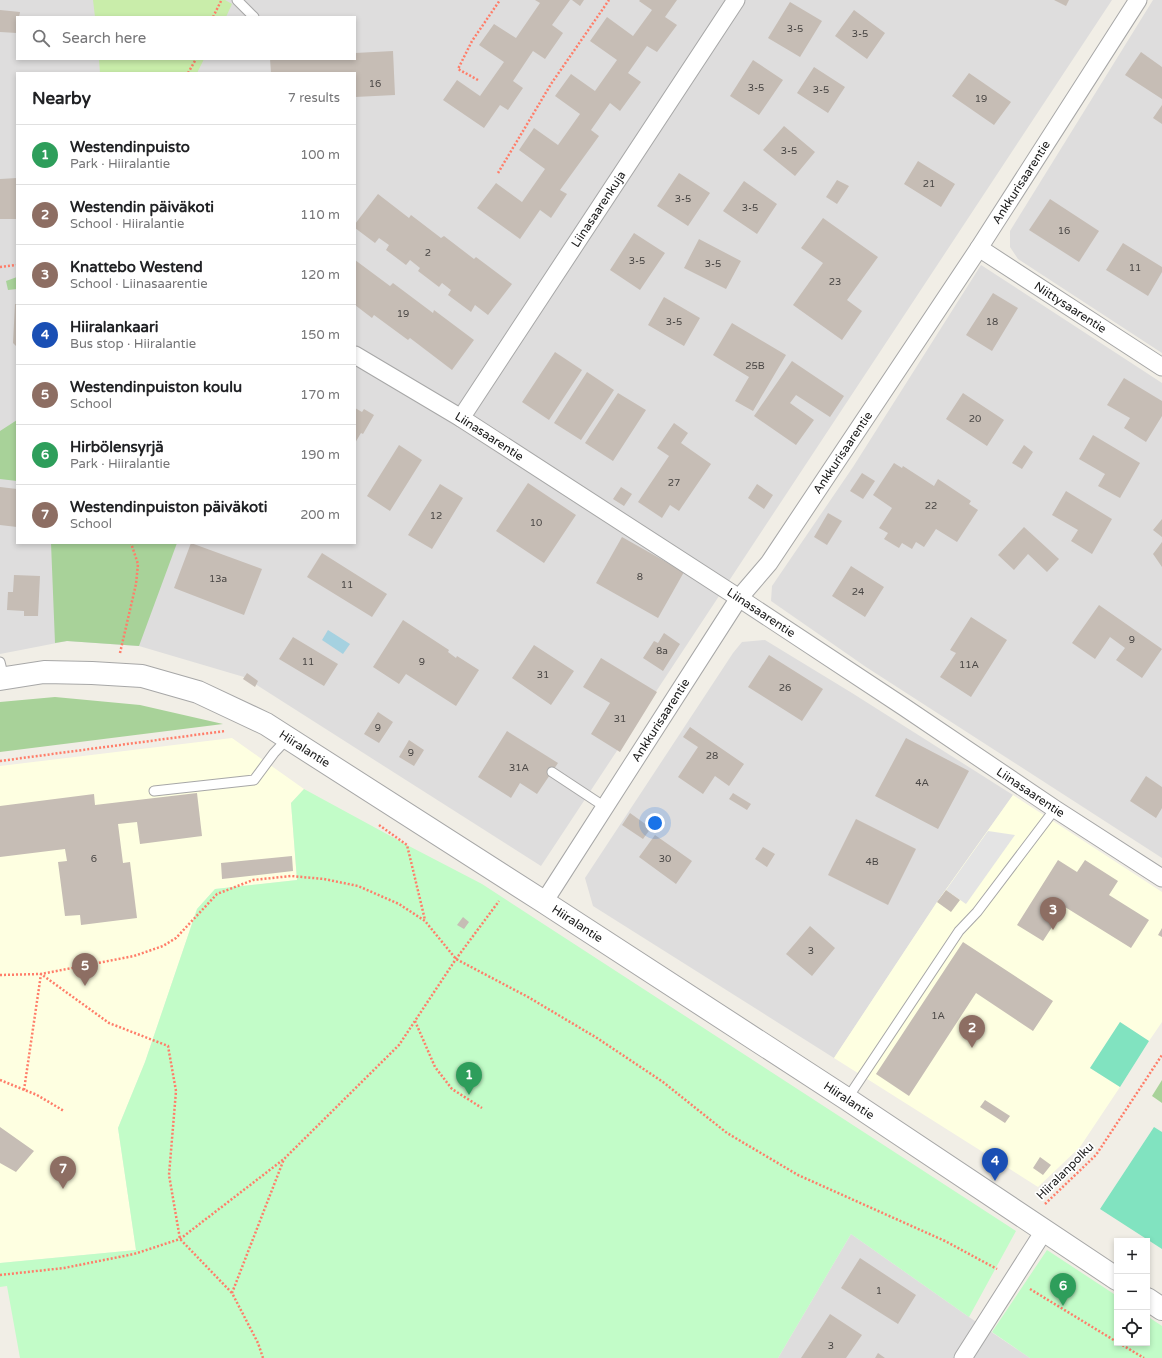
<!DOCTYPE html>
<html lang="en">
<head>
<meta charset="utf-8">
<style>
	body { margin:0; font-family:"Varela Round",sans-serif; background:#f6f6f6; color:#202124 }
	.controls { position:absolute; right:12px; bottom:12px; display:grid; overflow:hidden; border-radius:0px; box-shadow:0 2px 6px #0003 }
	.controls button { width:36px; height:36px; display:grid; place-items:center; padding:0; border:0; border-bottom:1px solid #e0e0e0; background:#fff; color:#202124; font:20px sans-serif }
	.you { position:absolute; left:655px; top:823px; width:14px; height:14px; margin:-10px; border:3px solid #fff; border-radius:50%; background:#1a73e8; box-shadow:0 0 0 6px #1a73e833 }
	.badge { display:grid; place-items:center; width:26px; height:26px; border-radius:50%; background:#d00600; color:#fff; font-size:13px; font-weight:700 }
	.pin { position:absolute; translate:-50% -33px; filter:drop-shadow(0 1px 2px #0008) }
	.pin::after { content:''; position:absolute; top:21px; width:14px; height:12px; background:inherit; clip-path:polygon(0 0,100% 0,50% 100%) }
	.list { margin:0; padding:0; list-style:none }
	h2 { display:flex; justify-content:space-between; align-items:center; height:52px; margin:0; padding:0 16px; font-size:17px }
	h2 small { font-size:13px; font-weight:400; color:#757577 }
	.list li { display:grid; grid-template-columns:26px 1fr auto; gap:12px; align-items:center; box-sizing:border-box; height:60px; padding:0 16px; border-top:1px solid #e0e0e0 }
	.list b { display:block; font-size:15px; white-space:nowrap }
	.list p { margin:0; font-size:13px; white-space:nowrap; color:#757577 }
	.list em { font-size:13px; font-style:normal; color:#757577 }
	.icon { flex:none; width:22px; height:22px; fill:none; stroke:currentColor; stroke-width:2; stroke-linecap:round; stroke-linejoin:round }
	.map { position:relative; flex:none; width:1162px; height:1358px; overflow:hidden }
	.search { position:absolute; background:#fff; box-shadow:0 2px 6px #0003; left:16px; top:16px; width:340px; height:44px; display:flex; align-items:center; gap:10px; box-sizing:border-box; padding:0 14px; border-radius:0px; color:#757577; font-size:15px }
	.panel { position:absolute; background:#fff; box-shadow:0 2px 6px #0003; left:16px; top:72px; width:340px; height:472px; border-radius:0px }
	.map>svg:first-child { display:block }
	.residential { fill:#dedddd; fill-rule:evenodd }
	.education { fill:#feffe1 }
	.grass { fill:#c9edaa }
	.forest { fill:#a8d299 }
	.park { fill:#c2fcc8 }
	.pitch { fill:#81e3c0 }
	.parking { fill:#e4e4e4 }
	.water { fill:#a5d1e0 }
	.building { fill:#c6bdb5 }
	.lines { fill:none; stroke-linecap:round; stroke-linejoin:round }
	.service-casing { stroke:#a7a7a7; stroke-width:11 }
	.minor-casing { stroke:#a7a7a7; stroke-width:19 }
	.tertiary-casing { stroke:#a7a7a7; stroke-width:24 }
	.path { stroke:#ff7d69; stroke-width:2.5; stroke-dasharray:2 2; stroke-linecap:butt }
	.service { stroke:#fff; stroke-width:9 }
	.minor { stroke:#fff; stroke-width:17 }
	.tertiary { stroke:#fff; stroke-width:22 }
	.labels { text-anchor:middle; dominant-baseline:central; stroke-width:3.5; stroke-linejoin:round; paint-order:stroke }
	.number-label { font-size:10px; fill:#4a4745 }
	.street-label { font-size:12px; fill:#202020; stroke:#fff }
</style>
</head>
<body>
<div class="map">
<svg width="1162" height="1358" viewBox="0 0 1162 1358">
	<rect width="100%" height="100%" fill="#f1eee6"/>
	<path class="residential" d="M0 0H1112L541 866 244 677 139 646 67 641 0 654ZM17 17H355V59H17ZM17 73H355V543H17Z
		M1153 0H1162V353L1018 259 1010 247V231Z
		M981 265 1162 383V858L866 667 771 601 772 586 853 467Z
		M765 640 852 693 1013 795 937 902 834 1058 593 906 585 878 733 653 742 642Z
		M851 1234 969 1317 1030 1358H778Z"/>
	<path class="education" d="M232 738 304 789 291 803 297 880 215 889 197 909 145 1062 118 1128 136 1250 0 1263V766Z
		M1013 795 1162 892V1022L1149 1041 1120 1022 1090 1068 1120 1087 1080 1147 1038 1187 834 1058 937 902Z"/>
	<path class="grass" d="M93 0H225L232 4 226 17H95Z
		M99 59H204L197 73H100Z"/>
	<path class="forest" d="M17 277V289L8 290 6 281Z
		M17 420V481L0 479V431Z
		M51 543H177L139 646 67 641 55 643Z
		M55 697 140 705 223 724 0 752V702Z
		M1162 1080V1103L1152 1096Z"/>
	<path class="park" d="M304 789 407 845 482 884 1016 1231 969 1317 851 1234 778 1358H20L7 1286 0 1287V1263L136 1250 118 1128 145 1062 197 909 215 889 297 880 291 803Z
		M1047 1250 1117 1296V1343H1147V1316L1162 1326V1358H1030L992 1332Z"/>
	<path class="pitch" d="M1120 1022 1149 1041 1120 1087 1090 1068Z
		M1154 1127 1162 1132V1249L1100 1209Z"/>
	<path class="parking" d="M988 831 1015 835 966 904 946 890Z"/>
	<path class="water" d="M328 630 350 644 343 654 322 640Z"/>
	<path class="building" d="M535 0H570L552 25 563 33 545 59 533 51 513 81 523 88 508 110 500 105 484 128 443 100 457 80 480 96 504 62 479 45 494 24 516 38 540 3Z
		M572 0H584L580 6Z
		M640 0H677L665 17 677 25 657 52 647 46 628 73 641 82 620 111 610 103 591 130 599 136 560 190 567 194 551 218 540 210 520 239 477 208 496 183 522 202 545 169 519 150 534 128 558 145 580 114 555 96 571 74 595 91 617 60 590 41 607 17 633 36 652 10 639 1Z
		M1054 0H1069L1066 6Z
		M790 2 822 21 800 57 768 38Z
		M0 10 20 12 19 17H17V33L0 32Z
		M854 10 885 33 867 59 835 36Z
		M393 51 395 95 355 97V73H271L270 59H355V53Z
		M1141 52 1162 67V99L1125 75Z
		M753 60 783 80 759 115 730 96Z
		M814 67 845 87 828 113 797 93Z
		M969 73 1011 102 994 125 952 96Z
		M1162 105V124L1153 118Z
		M784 126 815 152 795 176 763 150Z
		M918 161 955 184 941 207 904 184Z
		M679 173 710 193 688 226 657 206Z
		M17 178V219H0V179Z
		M837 180 849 186 837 204 826 197Z
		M744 181 777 204 757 234 723 211Z
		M378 194 409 218 411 215 441 238 444 236 474 259 476 257 512 284 488 315 475 305 471 312 448 295 451 290 442 283 439 287 418 271 420 268 410 260 406 265 386 250 389 245 379 238 375 243 355 228V224Z
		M1050 199 1099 231 1079 262 1029 230Z
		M823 218 878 257 847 300 862 311 842 340 793 305 823 263 801 248Z
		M634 233 665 253 640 290 610 270Z
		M699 239 741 261 726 289 684 268Z
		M1123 243 1162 267V272L1148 296 1106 270Z
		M355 260 390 286 393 283 433 313 434 310 474 340 452 370 410 338 408 340 374 315 372 318 355 305Z
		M993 293 1018 308 992 351 966 335Z
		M664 297 700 318 684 346 648 325Z
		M15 304H17V347L13 343Z
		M732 323 786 355 753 411 735 401 749 377 713 355Z
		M555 352 582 370 549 420 522 402Z
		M792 361 844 396 830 417 796 395 790 403 814 420 796 445 754 416Z
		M587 372 614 390 581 440 554 423Z
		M1124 378 1162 401V416L1146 442 1124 428 1130 418 1107 405Z
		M618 393 646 410 613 461 585 443Z
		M963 393 1004 420 987 446 946 419Z
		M355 408 362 412 364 409 374 415 363 434 361 433 355 443Z
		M674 423 688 433 681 443 711 464 679 511 670 505 662 518 638 502 669 456 657 448Z
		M1093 435 1140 463 1120 498 1098 486 1105 474 1079 459Z
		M399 445 422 460 390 511 367 496Z
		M1024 445 1033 452 1022 469 1012 463Z
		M894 463 902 468 903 466 934 486 938 479 971 501 969 504 978 510 957 542 936 529 924 547 916 542 912 549 902 543 899 548 884 539 888 533 879 528 892 508 873 495Z
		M862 473 875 481 863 499 850 491Z
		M528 483 576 515 544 563 496 531Z
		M440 484 463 498 432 549 408 535Z
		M757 484 773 495 764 509 748 498Z
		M0 487 17 489V527L0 525Z
		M621 487 632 494 624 506 613 499Z
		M1066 491 1112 519 1092 554 1071 541 1078 530 1052 515Z
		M828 513 842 521 827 545 814 537Z
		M1162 519V537L1153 530Z
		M1024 527 1059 559 1047 572 1028 554 1014 570 998 555Z
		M622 537 684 572 658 618 596 583Z
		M1162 542V567L1153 554Z
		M191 543 262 569 244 615 174 588Z
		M322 553 387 594 372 617 307 577Z
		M851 566 884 587 865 617 832 596Z
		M14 575 40 576 38 616H24V611L7 610 8 592H13Z
		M1099 605 1162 649 1142 678 1116 660 1125 648 1110 637 1095 659 1072 643Z
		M971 617 1007 640 971 697 940 677 956 653 950 650Z
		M403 620 449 650 448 652 456 658 457 656 479 670 456 706 406 674 399 684 373 667Z
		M664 633 680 644 663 671 643 658 654 641 658 643Z
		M293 637 338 664 324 686 279 659Z
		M534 645 574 671 551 705 512 678Z
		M769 655 823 689 802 721 748 687Z
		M601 658 657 692 620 752 591 734 610 703 583 687Z
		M247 673 258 681 255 687 243 679Z
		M378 712 393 722 379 743 364 734Z
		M690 727 744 764 729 786 715 776 703 794 678 777 698 747 683 737Z
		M507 731 558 763 537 794 520 783 511 798 478 777Z
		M906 738 969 771 938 829 875 796Z
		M409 740 424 750 414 766 399 757Z
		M1146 776 1162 787V808L1156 818 1130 801Z
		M197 793 202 836 140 844 137 822 118 824 123 863 130 862 137 918 81 925 80 915 65 916 58 862 67 861 65 849 0 857V806L94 794 95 805Z
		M733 793 751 804 747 810 729 799Z
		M630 813 651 828 643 839 622 825Z
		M856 819 916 849 888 905 828 875Z
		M655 835 692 861 676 884 639 857Z
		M763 847 775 854 767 867 755 859Z
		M292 856 293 871 222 879 221 863Z
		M1058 860 1077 872 1085 860 1118 881 1109 895 1149 920 1131 948 1065 907 1043 941 1017 925Z
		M946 890 960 900 951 912 937 902Z
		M463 917 469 922 464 929 457 925Z
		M810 926 835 948 812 976 786 954Z
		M1162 928V937L1158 935Z
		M963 942 1053 1001 1033 1031 976 993 909 1096 876 1074Z
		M985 1100 1010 1116 1005 1123 980 1107Z
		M0 1127 34 1151 16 1172 0 1163Z
		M1040 1157 1051 1165 1043 1175 1033 1168Z
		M860 1258 916 1295 898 1324 841 1288Z
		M830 1314 862 1335 846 1358H801Z
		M878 1353 885 1358H875Z"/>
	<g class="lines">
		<defs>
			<path id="service" d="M237 0 254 17
				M0 662 4 678
				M552 772 605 807
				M154 791 254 780 274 753 288 738
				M847 1099 959 931 977 912 1055 809"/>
			<g id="minor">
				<path id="s1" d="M979 248 1162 367"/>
				<path id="s2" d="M355 355 461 418 739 598 904 707 1055 809 1162 878"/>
				<path id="s3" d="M461 418 736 0"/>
				<path id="s4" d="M544 902 739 598 769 563 979 248 1138 0"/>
				<path d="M963 1358 1044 1231"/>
			</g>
			<g id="tertiary">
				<path id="s5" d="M0 679 44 672 92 673 142 676 198 692 266 724 544 902 847 1099 1117 1279"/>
				<path d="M1147 1299 1162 1309"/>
			</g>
		</defs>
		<use href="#service" class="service-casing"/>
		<use href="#minor" class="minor-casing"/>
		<use href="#tertiary" class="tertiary-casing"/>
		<path class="path" d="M213 17 221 1
			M188 73 196 59
			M478 80 458 69 472 41 500 0
			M498 173 551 84 609 0
			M0 267 17 265
			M120 653 136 584 138 564 131 543
			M0 761 225 731
			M379 825 407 845 425 920
			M0 975 41 974 134 956 163 946 176 938 217 894 253 880 291 876 324 879 358 886 399 904 425 921 456 959 528 997 597 1038 663 1082 727 1133 798 1175 945 1241 997 1269
			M415 1021 435 1067 452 1089 482 1108
			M0 1080 37 1095 64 1111
			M24 1090 41 974 109 1023 168 1046 176 1091 169 1175 180 1239 232 1293
			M1045 1204 1096 1155 1162 1055
			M0 1275 64 1268 134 1254 180 1239 284 1159 399 1045 456 959 499 901
			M1030 1289 1117 1342
			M1119 1343 1144 1358
			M263 1358 258 1343 232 1293 284 1159"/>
		<use href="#service" class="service"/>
		<use href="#minor" class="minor"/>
		<use href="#tertiary" class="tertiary"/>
	</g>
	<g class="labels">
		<g class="number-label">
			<text x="795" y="29">3-5</text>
			<text x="860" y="34">3-5</text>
			<text x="375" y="84">16</text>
			<text x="756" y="88">3-5</text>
			<text x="821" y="90">3-5</text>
			<text x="981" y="99">19</text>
			<text x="789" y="151">3-5</text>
			<text x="929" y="184">21</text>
			<text x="683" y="199">3-5</text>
			<text x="750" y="208">3-5</text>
			<text x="1064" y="231">16</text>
			<text x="428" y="253">2</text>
			<text x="637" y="261">3-5</text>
			<text x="713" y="264">3-5</text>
			<text x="1135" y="268">11</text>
			<text x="835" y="282">23</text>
			<text x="403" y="314">19</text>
			<text x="674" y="322">3-5</text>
			<text x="992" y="322">18</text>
			<text x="755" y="366">25B</text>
			<text x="975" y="419">20</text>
			<text x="674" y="483">27</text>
			<text x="931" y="506">22</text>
			<text x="436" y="516">12</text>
			<text x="536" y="523">10</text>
			<text x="640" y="577">8</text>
			<text x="218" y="579">13a</text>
			<text x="347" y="585">11</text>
			<text x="858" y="592">24</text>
			<text x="1132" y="640">9</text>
			<text x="662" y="651">8a</text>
			<text x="308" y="662">11</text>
			<text x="422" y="662">9</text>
			<text x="969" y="665">11A</text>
			<text x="543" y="675">31</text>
			<text x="785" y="688">26</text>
			<text x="620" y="719">31</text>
			<text x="378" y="728">9</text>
			<text x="411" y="753">9</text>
			<text x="712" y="756">28</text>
			<text x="519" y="768">31A</text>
			<text x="922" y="783">4A</text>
			<text x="94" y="859">6</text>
			<text x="665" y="859">30</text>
			<text x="872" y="862">4B</text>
			<text x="811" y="951">3</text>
			<text x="938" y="1016">1A</text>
			<text x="879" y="1291">1</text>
			<text x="831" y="1346">3</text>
		</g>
		<g class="street-label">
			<text stroke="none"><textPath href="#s4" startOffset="864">Ankkurisaarentie</textPath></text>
			<text stroke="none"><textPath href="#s3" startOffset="250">Liinasaarenkuja</textPath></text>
			<text stroke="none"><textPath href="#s1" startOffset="109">Niittysaarentie</textPath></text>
			<text stroke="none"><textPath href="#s2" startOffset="157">Liinasaarentie</textPath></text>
			<text stroke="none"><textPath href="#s4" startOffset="540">Ankkurisaarentie</textPath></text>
			<text stroke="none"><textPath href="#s2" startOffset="481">Liinasaarentie</textPath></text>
			<text stroke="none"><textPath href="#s4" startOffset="216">Ankkurisaarentie</textPath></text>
			<text stroke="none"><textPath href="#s5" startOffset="322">Hiiralantie</textPath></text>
			<text stroke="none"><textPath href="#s2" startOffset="805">Liinasaarentie</textPath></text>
			<text stroke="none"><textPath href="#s5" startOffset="646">Hiiralantie</textPath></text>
			<text stroke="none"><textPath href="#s5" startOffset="970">Hiiralantie</textPath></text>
			<text transform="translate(1065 1171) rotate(-45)">Hiiralanpolku</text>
		</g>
	</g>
</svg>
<div class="controls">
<button>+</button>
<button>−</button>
<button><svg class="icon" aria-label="locate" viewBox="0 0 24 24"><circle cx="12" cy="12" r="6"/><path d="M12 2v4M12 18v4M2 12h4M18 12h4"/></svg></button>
</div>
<div class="you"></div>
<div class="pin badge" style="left:469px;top:1095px;background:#2e9e5b">1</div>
<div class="pin badge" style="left:972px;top:1048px;background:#8d6e63">2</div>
<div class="pin badge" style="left:1053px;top:930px;background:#8d6e63">3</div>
<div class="pin badge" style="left:995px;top:1181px;background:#1a4fb4">4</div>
<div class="pin badge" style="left:85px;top:986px;background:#8d6e63">5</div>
<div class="pin badge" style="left:1063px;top:1306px;background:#2e9e5b">6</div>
<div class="pin badge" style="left:63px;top:1189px;background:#8d6e63">7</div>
<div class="search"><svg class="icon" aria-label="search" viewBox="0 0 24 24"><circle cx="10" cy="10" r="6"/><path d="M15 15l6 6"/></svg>Search here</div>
<section class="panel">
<h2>Nearby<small>7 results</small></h2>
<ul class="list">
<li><span class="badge" style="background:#2e9e5b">1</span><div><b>Westendinpuisto</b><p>Park · Hiiralantie</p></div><em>100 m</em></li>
<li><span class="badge" style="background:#8d6e63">2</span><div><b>Westendin päiväkoti</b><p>School · Hiiralantie</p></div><em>110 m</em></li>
<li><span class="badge" style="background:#8d6e63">3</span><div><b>Knattebo Westend</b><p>School · Liinasaarentie</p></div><em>120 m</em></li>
<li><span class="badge" style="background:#1a4fb4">4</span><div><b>Hiiralankaari</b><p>Bus stop · Hiiralantie</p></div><em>150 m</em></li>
<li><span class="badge" style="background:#8d6e63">5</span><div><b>Westendinpuiston koulu</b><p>School</p></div><em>170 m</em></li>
<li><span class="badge" style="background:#2e9e5b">6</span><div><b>Hirbölensyrjä</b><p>Park · Hiiralantie</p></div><em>190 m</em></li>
<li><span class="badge" style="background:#8d6e63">7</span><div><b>Westendinpuiston päiväkoti</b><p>School</p></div><em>200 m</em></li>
</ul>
</section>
</div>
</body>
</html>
